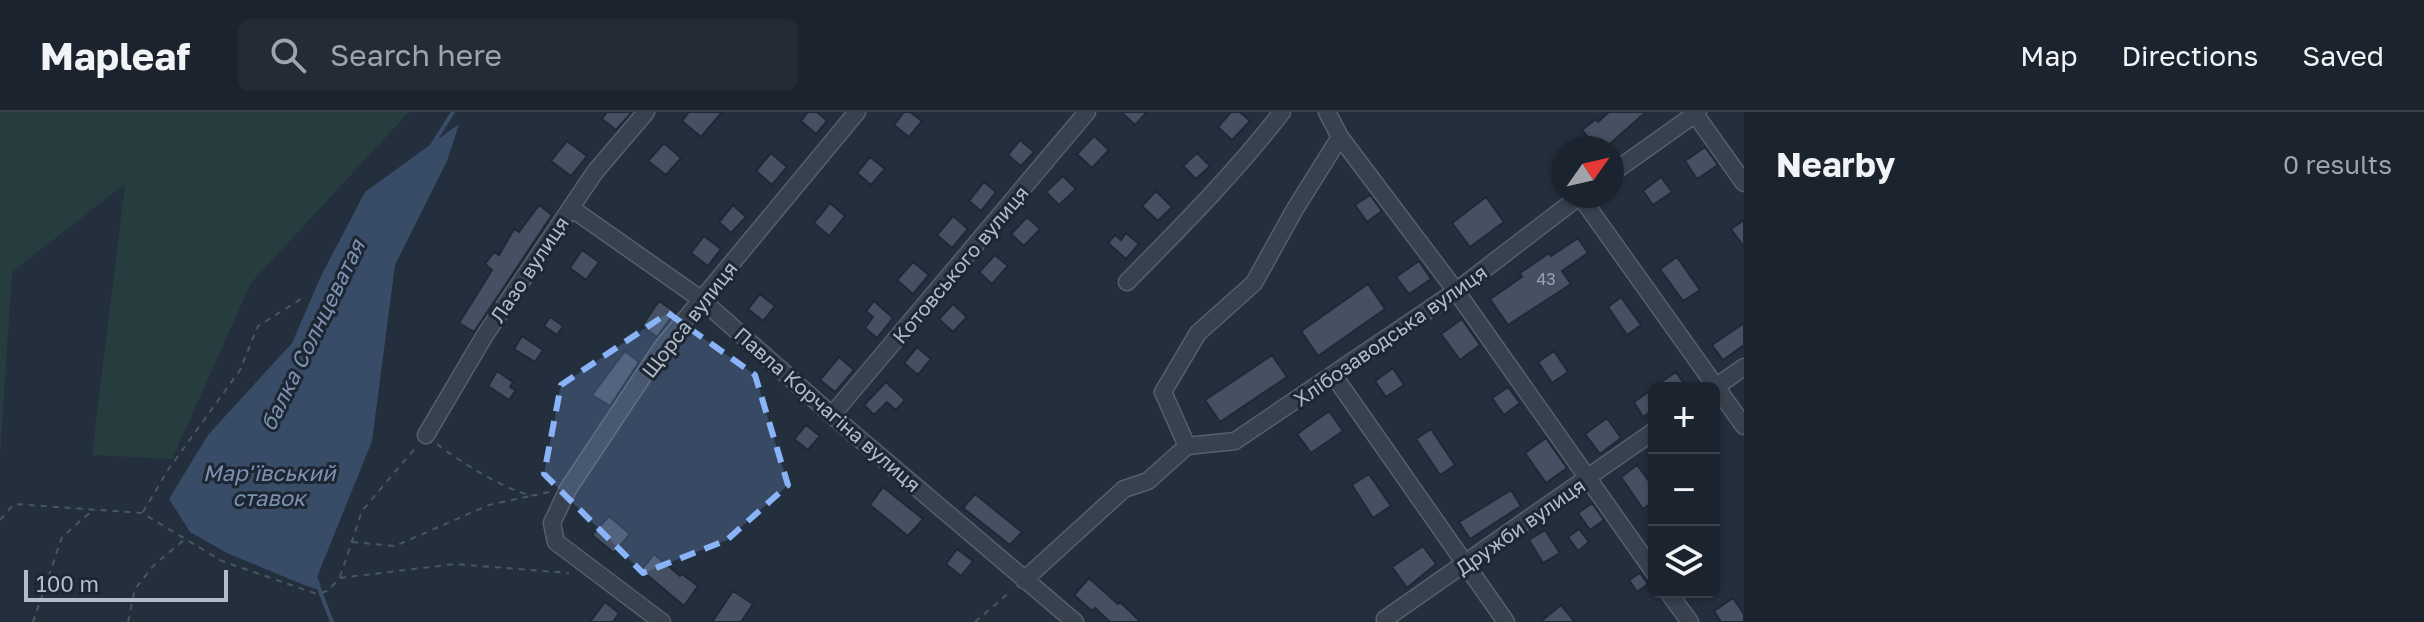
<!DOCTYPE html>
<html lang="en">
<head>
<meta charset="utf-8">
<style>
	body { margin:0; font-family:"Golos Text",sans-serif; background:#242b36; color:#f1f3f6 }
	.controls { position:absolute; right:24px; bottom:24px; display:grid; overflow:hidden; border-radius:12px; box-shadow:0 2px 6px #0004 }
	.controls button { width:72px; height:72px; display:grid; place-items:center; padding:0; border:0; border-bottom:2px solid #39404a; background:#1b232e; color:#f1f3f6; font:40px sans-serif }
	.compass { position:absolute; left:1552px; top:24px; width:72px; height:72px; border-radius:50%; background:#1b232e; box-shadow:0 2px 6px #0004; rotate:56deg }
	.scale { position:absolute; left:24px; bottom:20px; width:204px; box-sizing:border-box; padding-left:8px; border:4px solid #b4bcc9; border-top:0; font-size:22px; line-height:28px; white-space:nowrap; color:#b4bcc9; -webkit-text-stroke:6px #1d2633; paint-order:stroke }
	.list { margin:0; padding:0; list-style:none }
	h2 { display:flex; justify-content:space-between; align-items:center; height:104px; margin:0; padding:0 32px; font-size:34px }
	h2 small { font-size:26px; font-weight:400; color:#a0a4aa }
	.icon { flex:none; width:44px; height:44px; fill:none; stroke:currentColor; stroke-width:2; stroke-linecap:round; stroke-linejoin:round }
	.map { position:relative; flex:none; width:1744px; height:510px; overflow:hidden }
	header { display:flex; align-items:center; gap:48px; box-sizing:border-box; height:112px; padding:0 40px; background:#1b232e; border-bottom:2px solid #39404a }
	header strong { font-size:38px }
	nav { display:flex; gap:44px; margin-inline-start:auto; font-size:28px }
	.search { width:560px; height:72px; background:#242b36; display:flex; align-items:center; gap:20px; box-sizing:border-box; padding:0 28px; border-radius:12px; color:#a0a4aa; font-size:30px }
	main { display:flex }
	aside { flex:1; background:#1b232e }
	.map>svg:first-child { display:block }
	.green { fill:#263c3f }
	.water { fill:#394c67 }
	.lines { fill:none; stroke-linecap:round; stroke-linejoin:round }
	.stream { stroke:#394c67; stroke-width:4 }
	.building { fill:#455162; stroke:#1f2835; stroke-width:2 }
	.minor-casing { stroke:#565f6c; stroke-width:19 }
	.path { stroke:#44595c; stroke-width:2; stroke-dasharray:6 6; stroke-linecap:butt }
	.minor { stroke:#38414e; stroke-width:16 }
	.marked { fill:#8ab4f8; fill-opacity:0.2; stroke:#8ab4f8; stroke-width:6; stroke-dasharray:16 10; stroke-linejoin:round }
	.labels { text-anchor:middle; dominant-baseline:central; stroke-width:6; stroke-linejoin:round; paint-order:stroke }
	.number-label { font-size:16px; fill:#98a1af }
	.street-label { font-size:20px; fill:#b4bcc9; stroke:#1d2633 }
	.water-label { font-size:22px; font-style:italic; fill:#7c92b1; stroke:#1d2633 }
</style>
</head>
<body>
<header>
<strong>Mapleaf</strong>
<div class="search"><svg class="icon" aria-label="search" viewBox="0 0 24 24"><circle cx="10" cy="10" r="6"/><path d="M15 15l6 6"/></svg>Search here</div>
<nav><a>Map</a><a>Directions</a><a>Saved</a></nav>
</header>
<main>
<div class="map">
<svg width="1744" height="510" viewBox="0 0 1744 510">
	<rect width="100%" height="100%" fill="#242f3e"/>
	<path class="green" d="M0 0H409L251 171 172 347 92 343 125 72 12 160 0 345Z"/>
	<path class="water" d="M459 12 447 49 395 153 372 329 317 465 321 474 316 477 304 473 227 441 190 420 169 387 208 323 292 231 322 162 365 80Z"/>
	<g class="lines">
		<path class="stream" d="M431 35 453 0
			M318 474 332 510"/>
	</g>
	<path class="building" d="M607 0H632L616 18 602 7Z
		M689 0H722L701 25 682 9Z
		M808 0H817L827 9 816 22 801 9Z
		M904 0H910L922 9 909 25 894 13Z
		M1121 0H1147L1135 13Z
		M1231 0H1240L1250 9 1232 28 1218 15Z
		M1609 0H1646L1605 36H1597L1582 18 1596 7 1598 10Z
		M1094 24 1109 38 1092 56 1077 42Z
		M1020 28 1034 40 1021 54 1008 43Z
		M567 29 587 44 571 64 551 49Z
		M664 31 681 46 666 63 648 49Z
		M1705 35 1718 53 1697 67 1685 49Z
		M771 41 787 55 772 73 756 59Z
		M1197 41 1210 54 1196 67 1183 54Z
		M870 45 885 57 871 73 857 61Z
		M1063 64 1076 77 1059 93 1046 80Z
		M1661 65 1672 80 1653 93 1643 79Z
		M984 70 996 80 981 99 969 89Z
		M1156 79 1172 95 1158 109 1142 94Z
		M1370 83 1382 99 1367 110 1355 93Z
		M1486 85 1504 110 1470 135 1452 111Z
		M830 91 845 104 829 124 814 111Z
		M539 93 552 103 474 220 459 211 492 158 485 152 494 140 499 143 514 117 519 120Z
		M733 93 746 105 731 121 719 110Z
		M953 104 968 117 952 136 937 123Z
		M1027 105 1040 117 1024 134 1011 122Z
		M1744 108V135L1731 117Z
		M1126 121 1139 132 1126 147 1108 131 1115 123 1121 128Z
		M704 124 721 137 708 154 691 141Z
		M1578 126 1588 141 1562 159 1571 172 1508 213 1490 187 1522 165 1520 161 1549 141 1551 144Z
		M582 138 599 150 586 168 570 156Z
		M995 143 1008 154 992 172 979 160Z
		M1677 145 1700 178 1683 189 1660 157Z
		M1419 149 1431 167 1409 182 1396 165Z
		M913 150 929 163 913 182 897 168Z
		M1368 172 1385 197 1318 244 1301 219Z
		M760 182 775 194 763 209 748 197Z
		M1621 185 1641 213 1627 223 1608 195Z
		M659 189 675 200 657 225 642 214Z
		M874 189 893 206 877 226 865 216 873 205 866 199Z
		M953 192 967 205 953 220 939 207Z
		M550 205 563 214 557 223 544 214Z
		M1462 207 1480 233 1460 248 1441 222Z
		M1744 211V233L1723 248 1712 233Z
		M522 224 543 238 535 250 514 237Z
		M917 235 931 247 918 263 904 251Z
		M625 239 639 250 610 294 592 283Z
		M1554 239 1568 260 1552 271 1538 250Z
		M1272 243 1287 265 1220 310 1205 288Z
		M839 245 854 258 835 280 820 268Z
		M1393 256 1404 273 1386 285 1375 269Z
		M497 259 513 270 510 275 516 278 509 288 488 274Z
		M1676 260 1687 276H1652Z
		M886 270 905 288 896 298 887 290 874 303 864 293Z
		M1508 275 1520 291 1504 303 1492 286Z
		M1654 276V297L1643 305 1634 290Z
		M1329 299 1343 319 1311 341 1297 322Z
		M1607 306 1621 326 1600 342 1585 322Z
		M806 313 820 324 808 338 794 327Z
		M1431 317 1455 353 1440 363 1416 327Z
		M1546 326 1567 356 1546 371 1525 341Z
		M1637 353 1654 376V389L1643 397 1621 365Z
		M1369 362 1391 394 1373 406 1352 373Z
		M883 375 923 407 908 424 870 393Z
		M1511 378 1521 394 1470 427 1459 410Z
		M975 382 1022 420 1010 433 963 396Z
		M1592 391 1604 408 1590 418 1578 401Z
		M609 404 630 422 614 441 592 423Z
		M1579 417 1589 430 1578 439 1568 425Z
		M1545 418 1560 441 1543 451 1529 428Z
		M1423 434 1436 452 1407 476 1392 455Z
		M957 437 973 449 961 464 946 452Z
		M654 442 680 464 682 462 698 474 684 494 641 458Z
		M1640 461 1648 472 1637 480 1629 468Z
		M1089 466 1118 492 1120 490 1141 510H1110L1095 496 1092 499 1074 483Z
		M733 479 753 492 741 510H712Z
		M1733 486 1744 502V510H1721L1714 499Z
		M605 490 619 501 613 510H590Z
		M1561 493 1575 510H1540Z"/>
	<g class="lines">
		<defs>
			<path id="minor" d="M1327 0 1340 25 1456 179 1654 460
				M1695 2 1744 71
				M1612 61 1698 0
				M1580 84 1744 314
				M571 96 702 188 841 311 1075 510
				M1127 170C1181 115 1235 61 1282 0
				M1334 264 1506 510
				M1714 276 1744 255
				M832 303 1087 0
				M426 323 485 223 595 60 646 0
				M1187 334 1235 329 1456 179 1580 84
				M1187 334 1163 280 1198 221 1254 171 1295 97 1340 25
				M1024 468 1124 377 1148 369 1187 334
				M1668 480 1690 510
				M1385 507 1654 319
				M662 510 556 430 552 411 568 377 663 234 857 0"/>
		</defs>
		<use href="#minor" class="minor-casing"/>
		<path class="path" d="M437 332C457 348 505 378 530 383 536 384 543 381 549 380
			M143 400 168 358 240 258 258 214 301 187
			M0 408 14 392 142 401 222 449 317 482 327 479 340 466 455 452 569 461
			M352 430 395 434 489 393 531 384
			M340 465 362 399 416 335
			M33 510 62 425 93 398
			M128 510 135 477 155 452 184 428
			M975 510 1011 479"/>
		<use href="#minor" class="minor"/>
	</g>
	<path class="marked" d="M668 201 755 263 788 373 727 428 643 461 544 362 561 273Z"/>
	<g class="labels">
		<g class="number-label">
			<text x="1546" y="167">43</text>
		</g>
		<g class="street-label">
			<text transform="translate(960 152) rotate(-50)">Котовського вулиця</text>
			<text transform="translate(529 157) rotate(-56)">Лазо вулиця</text>
			<text transform="translate(689 207) rotate(-52)">Щорса вулиця</text>
			<text transform="translate(1390 223) rotate(-35)">Хлібозаводська вулиця</text>
			<text transform="translate(828 297) rotate(41)">Павла Корчагіна вулиця</text>
			<text transform="translate(1520 414) rotate(-35)">Дружби вулиця</text>
		</g>
		<g class="water-label">
			<text transform="translate(312 223) rotate(-64)">балка Солнцеватая</text>
			<text x="269" y="360">Мар'ївський<tspan x="269" dy="25">ставок</tspan></text>
		</g>
	</g>
</svg>
<div class="controls">
<button>+</button>
<button>−</button>
<button><svg class="icon" aria-label="layers" viewBox="0 0 24 24"><path d="M12 4l9 5-9 5-9-5zM3 14l9 5 9-5"/></svg></button>
</div>
<svg class="compass" viewBox="-18 -18 36 36"><path d="M0-13l5 13h-10z" fill="#e53935"/><path d="M0 13l5-13h-10z" fill="#a0a4aa"/></svg>
<div class="scale">100 m</div>
</div>
<aside>
<h2>Nearby<small>0 results</small></h2>
<ul class="list">
</ul>
</aside>
</main>
</body>
</html>
